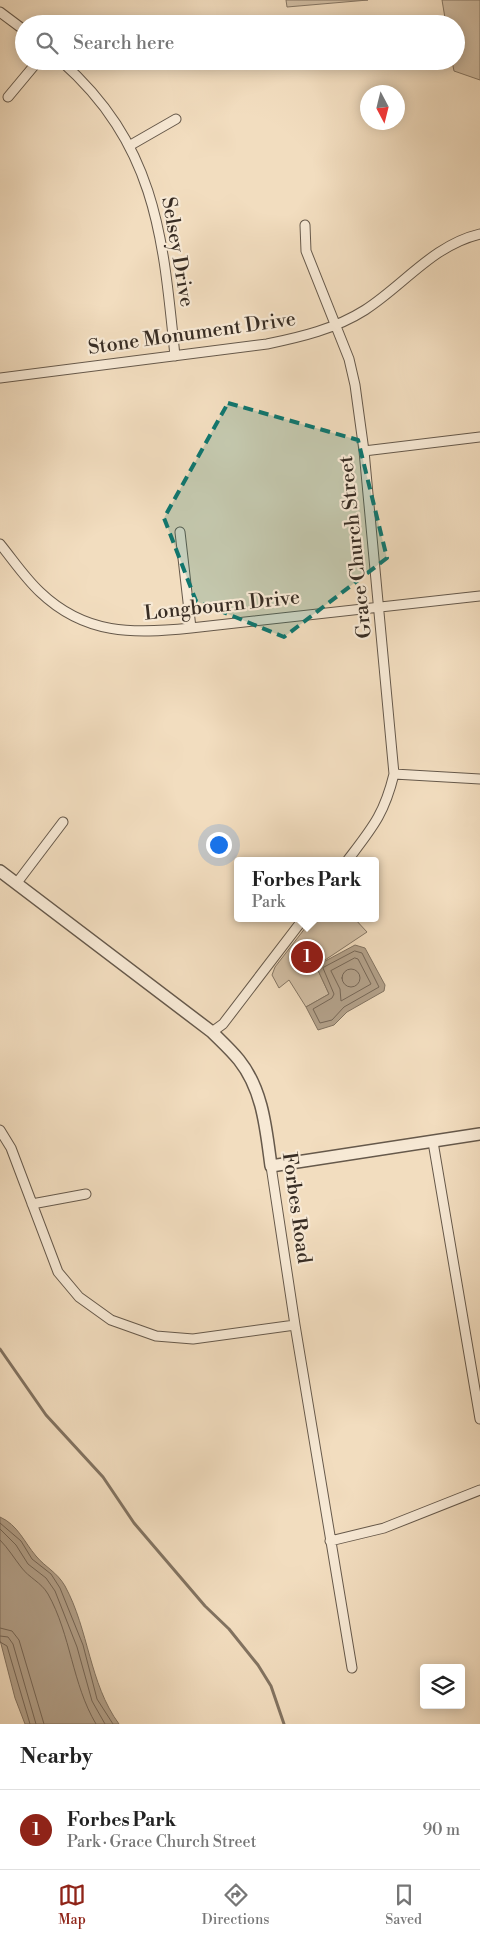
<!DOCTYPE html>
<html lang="en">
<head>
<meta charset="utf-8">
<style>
	body { margin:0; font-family:"Libre Bodoni",serif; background:#f2f2f2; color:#222 }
	.controls { position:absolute; right:15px; bottom:15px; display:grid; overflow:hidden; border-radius:5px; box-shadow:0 2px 12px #0003 }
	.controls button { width:45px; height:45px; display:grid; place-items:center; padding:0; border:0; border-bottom:1px solid #e0e0e0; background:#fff; color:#222; font:25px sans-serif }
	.compass { position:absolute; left:360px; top:85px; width:45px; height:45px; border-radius:50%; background:#fff; box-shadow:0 2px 12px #0003; rotate:173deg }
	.you { position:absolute; left:218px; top:844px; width:18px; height:18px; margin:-12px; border:4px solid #fff; border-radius:50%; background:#1a73e8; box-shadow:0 0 0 8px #1a73e833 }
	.badge { display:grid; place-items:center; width:32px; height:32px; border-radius:50%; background:#8f2418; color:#fff; font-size:16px; font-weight:700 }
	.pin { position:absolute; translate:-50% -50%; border:2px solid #fff; box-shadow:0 1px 5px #0006 }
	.popup { position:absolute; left:234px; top:857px; width:145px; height:65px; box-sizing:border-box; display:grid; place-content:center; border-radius:5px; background:#fff; filter:drop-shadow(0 1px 4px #0005); font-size:16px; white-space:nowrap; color:#767676 }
	.popup b { font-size:19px; color:#222 }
	.popup::after { content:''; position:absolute; left:50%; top:100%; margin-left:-10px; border:10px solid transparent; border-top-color:#fff }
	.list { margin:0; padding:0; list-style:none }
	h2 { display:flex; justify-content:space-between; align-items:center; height:65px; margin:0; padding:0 20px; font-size:21px }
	h2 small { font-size:16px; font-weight:400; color:#767676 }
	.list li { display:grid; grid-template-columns:32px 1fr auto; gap:15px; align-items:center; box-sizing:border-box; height:80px; padding:0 20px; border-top:1px solid #e0e0e0 }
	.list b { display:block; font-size:19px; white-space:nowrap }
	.list p { margin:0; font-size:16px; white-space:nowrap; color:#767676 }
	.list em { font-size:16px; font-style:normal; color:#767676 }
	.icon { flex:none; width:28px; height:28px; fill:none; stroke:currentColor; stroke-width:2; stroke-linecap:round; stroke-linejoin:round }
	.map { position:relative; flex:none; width:480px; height:1724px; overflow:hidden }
	.search { position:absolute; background:#fff; box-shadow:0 2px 12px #0003; left:15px; right:15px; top:15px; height:55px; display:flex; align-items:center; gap:12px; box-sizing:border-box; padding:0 18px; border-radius:28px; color:#767676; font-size:19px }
	.sheet { height:145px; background:#fff }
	nav { display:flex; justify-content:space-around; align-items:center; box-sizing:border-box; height:70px; border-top:1px solid #e0e0e0; background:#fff; font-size:14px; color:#767676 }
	nav a { display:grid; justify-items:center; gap:2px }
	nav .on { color:#8f2418 }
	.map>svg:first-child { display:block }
	.green { fill:#d2bfa5; stroke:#857664 }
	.water { fill:#b3a18a; stroke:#827361 }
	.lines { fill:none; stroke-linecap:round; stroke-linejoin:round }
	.shore { stroke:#766757; stroke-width:1 }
	.stream { stroke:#827361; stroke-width:3 }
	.minor-casing { stroke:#66594b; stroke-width:11 }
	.tertiary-casing { stroke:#66594b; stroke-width:14 }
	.minor { stroke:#f7e9d5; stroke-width:9 }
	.tertiary { stroke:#f7e9d5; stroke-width:11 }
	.marked { fill:#0f766e; fill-opacity:0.2; stroke:#0f766e; stroke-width:4; stroke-dasharray:10 6; stroke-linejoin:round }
	.labels { text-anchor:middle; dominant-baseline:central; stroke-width:4.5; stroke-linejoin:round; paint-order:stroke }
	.street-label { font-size:20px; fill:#382d24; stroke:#f7e9d5 }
</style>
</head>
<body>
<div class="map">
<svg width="480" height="1724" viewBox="0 0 480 1724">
	<rect width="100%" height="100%" fill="#f2ddbf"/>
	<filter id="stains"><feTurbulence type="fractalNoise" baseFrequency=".004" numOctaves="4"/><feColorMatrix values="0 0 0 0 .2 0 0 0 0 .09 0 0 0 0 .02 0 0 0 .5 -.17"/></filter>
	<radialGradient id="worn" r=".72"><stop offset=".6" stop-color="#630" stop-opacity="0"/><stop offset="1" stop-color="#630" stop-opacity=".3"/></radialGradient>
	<path class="green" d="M286 0H368L287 7Z
		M442 0H480V80L454 71 452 61H456V24H446Z
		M313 918H354L367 932 316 966 329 994 306 1007 289 980 279 988 272 975 275 967Z"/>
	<path class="water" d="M355 945 365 948 385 985 384 991 347 1012 334 1025 318 1030 306 1007 329 994 316 966Z
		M0 1517C18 1525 24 1542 36 1556 45 1567 57 1572 65 1586 89 1630 89 1683 119 1724H25L15 1698 0 1640Z"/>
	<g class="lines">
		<path class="shore" d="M355 951 362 953 379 987 344 1007 332 1020 320 1023 313 1009 332 998 334 994 323 968Z
			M355 958 358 959 371 984 341 1001 340 989 331 971Z
			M342 978a9 9 0 1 1 18 0a9 9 0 1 1-18 0Z
			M0 1523 21 1541 32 1559 51 1574 60 1588 83 1645 97 1699 113 1724
			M0 1529 16 1545 28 1564 46 1578 55 1591 77 1647 92 1701 105 1724
			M0 1540C8 1548 14 1558 21 1567 29 1578 41 1582 48 1594 71 1635 72 1684 96 1724
			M0 1628 12 1631 19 1640 44 1724
			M0 1636 8 1637 13 1644 36 1724
			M0 1642 7 1646 30 1724"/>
		<path class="stream" d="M0 1349 46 1415 103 1477 134 1523 205 1606 229 1629 258 1665 271 1686 284 1724"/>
		<defs>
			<path id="minor" d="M0 12 24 30
				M61 61C157 146 163 238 175 356
				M8 97 38 61
				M129 146 176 119
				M305 225 306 251 349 359 355 385 364 451 394 774C384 815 372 828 347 861
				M0 378 267 344C301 337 335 329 365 310 404 285 433 245 480 234
				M364 451 480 437
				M180 532 191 628
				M0 544C13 560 25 578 40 592 85 635 133 634 191 628L480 596
				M394 774 480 779
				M16 884 63 822
				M212 1032 223 1024 304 918
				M0 1130 11 1148 58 1272 79 1297 111 1320 156 1336 193 1339 295 1325
				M433 1142 480 1419
				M271 1166 295 1325 352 1668
				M32 1204 86 1194
				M330 1541 384 1528 480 1490"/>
			<path id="tertiary" d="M0 871 212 1032C221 1041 231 1050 239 1060 263 1090 266 1129 271 1166L480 1134"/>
		</defs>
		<use href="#minor" class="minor-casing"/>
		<use href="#tertiary" class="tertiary-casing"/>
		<use href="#minor" class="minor"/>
		<use href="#tertiary" class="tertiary"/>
	</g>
	<path class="marked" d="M228 403 358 440 387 558 284 637 196 601 164 518Z"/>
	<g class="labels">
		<g class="street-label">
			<text transform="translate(177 252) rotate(80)">Selsey Drive</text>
			<text transform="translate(192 334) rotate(-8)">Stone Monument Drive</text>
			<text transform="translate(356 547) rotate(-96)">Grace Church Street</text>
			<text transform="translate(222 606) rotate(-6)">Longbourn Drive</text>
			<text transform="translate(296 1208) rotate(82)">Forbes Road</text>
		</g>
	</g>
	<rect width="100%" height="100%" filter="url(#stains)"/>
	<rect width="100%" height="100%" fill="url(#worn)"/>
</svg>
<div class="controls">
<button><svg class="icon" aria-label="layers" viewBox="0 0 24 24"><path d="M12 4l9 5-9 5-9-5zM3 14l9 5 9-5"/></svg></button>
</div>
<svg class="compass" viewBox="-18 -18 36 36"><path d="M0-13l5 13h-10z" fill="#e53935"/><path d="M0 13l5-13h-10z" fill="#767676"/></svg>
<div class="you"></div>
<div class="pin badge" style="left:307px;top:957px">1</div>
<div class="popup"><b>Forbes Park</b>Park</div>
<div class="search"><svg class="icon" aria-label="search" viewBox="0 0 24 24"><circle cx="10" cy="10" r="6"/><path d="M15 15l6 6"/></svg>Search here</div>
</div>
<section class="sheet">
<h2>Nearby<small></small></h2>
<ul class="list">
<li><span class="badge">1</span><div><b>Forbes Park</b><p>Park · Grace Church Street</p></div><em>90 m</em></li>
</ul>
</section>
<nav>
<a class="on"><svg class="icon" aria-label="map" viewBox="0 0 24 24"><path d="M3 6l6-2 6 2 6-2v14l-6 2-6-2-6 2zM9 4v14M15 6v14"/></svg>Map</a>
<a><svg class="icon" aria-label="directions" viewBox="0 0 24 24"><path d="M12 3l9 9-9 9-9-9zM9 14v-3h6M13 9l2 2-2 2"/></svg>Directions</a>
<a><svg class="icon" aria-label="saved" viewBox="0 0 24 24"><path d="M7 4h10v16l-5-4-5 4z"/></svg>Saved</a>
</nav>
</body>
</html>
